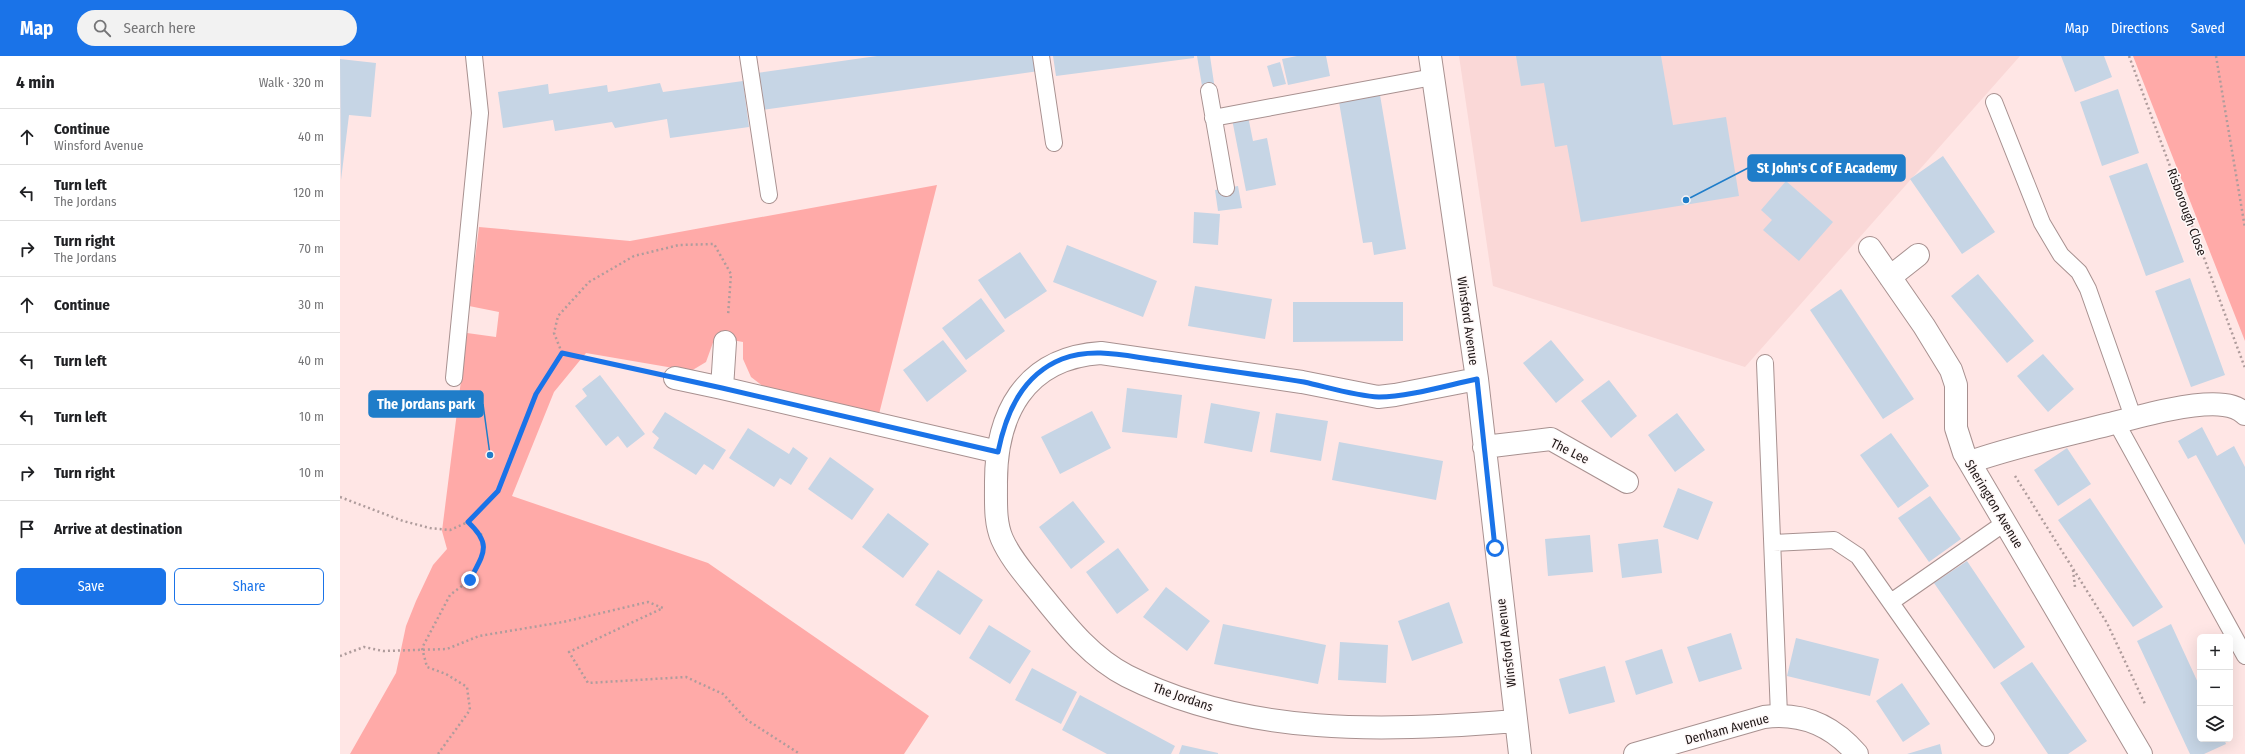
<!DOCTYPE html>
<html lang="en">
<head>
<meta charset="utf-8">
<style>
	body { margin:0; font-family:"Fira Sans Condensed",sans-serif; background:#f2f2f2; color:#202124 }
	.controls { position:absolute; right:12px; bottom:12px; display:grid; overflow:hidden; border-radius:6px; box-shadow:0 4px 16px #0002 }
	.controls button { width:36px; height:36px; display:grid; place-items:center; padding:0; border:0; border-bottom:1px solid #e0e0e0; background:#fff; color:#202124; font:20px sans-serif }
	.stop { position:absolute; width:12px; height:12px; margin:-9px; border:3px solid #1a73e8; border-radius:50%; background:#fff }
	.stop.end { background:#1a73e8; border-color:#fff; box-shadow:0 1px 4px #0008 }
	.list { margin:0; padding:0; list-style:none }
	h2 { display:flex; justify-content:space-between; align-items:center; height:52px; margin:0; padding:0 16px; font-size:17px }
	h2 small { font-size:13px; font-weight:400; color:#757577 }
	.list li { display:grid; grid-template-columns:26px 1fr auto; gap:12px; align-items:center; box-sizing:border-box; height:56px; padding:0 16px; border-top:1px solid #e0e0e0 }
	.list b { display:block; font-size:15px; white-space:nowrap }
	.list p { margin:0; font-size:13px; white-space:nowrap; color:#757577 }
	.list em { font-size:13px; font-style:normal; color:#757577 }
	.actions { display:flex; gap:8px; padding:12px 16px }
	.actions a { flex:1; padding:9px 0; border:1px solid #1a73e8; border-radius:6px; text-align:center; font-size:14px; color:#1a73e8 }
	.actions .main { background:#1a73e8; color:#fff }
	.icon { flex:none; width:22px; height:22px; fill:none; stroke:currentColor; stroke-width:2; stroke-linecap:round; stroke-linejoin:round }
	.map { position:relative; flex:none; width:1905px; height:698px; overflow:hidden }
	header { display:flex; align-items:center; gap:24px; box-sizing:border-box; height:56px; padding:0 20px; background:#1a73e8; color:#fff }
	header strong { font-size:19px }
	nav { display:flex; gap:22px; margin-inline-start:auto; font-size:14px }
	.search { width:280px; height:36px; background:#f2f2f2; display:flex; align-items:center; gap:10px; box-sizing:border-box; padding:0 14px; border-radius:22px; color:#757577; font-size:15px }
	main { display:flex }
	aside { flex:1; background:#fff }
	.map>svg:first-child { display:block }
	.built { fill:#fad8d7 }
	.green { fill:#ffaaa8 }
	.building { fill:#c6d5e5 }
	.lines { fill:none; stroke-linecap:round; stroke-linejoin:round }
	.lane-casing { stroke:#a89190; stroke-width:18 }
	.street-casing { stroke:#a89190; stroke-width:24 }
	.path { stroke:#af9c9c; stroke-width:2.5; stroke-dasharray:2 3; stroke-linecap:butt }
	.lane { stroke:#fff; stroke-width:16 }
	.street { stroke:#fff; stroke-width:22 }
	.route { stroke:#1a73e8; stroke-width:5 }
	.labels { text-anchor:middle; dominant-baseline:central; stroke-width:3; stroke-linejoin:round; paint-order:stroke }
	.street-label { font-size:13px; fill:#1e1616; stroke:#fef8f8 }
	.leader { fill:none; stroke:#1f7dc9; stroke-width:1.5 }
	.callout-dot { fill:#1f7dc9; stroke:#fef8f8; stroke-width:1.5 }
	.callout { fill:#1f7dc9; stroke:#1f7dc9; stroke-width:1.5 }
	.callout-label { font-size:14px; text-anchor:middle; font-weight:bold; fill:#fff }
</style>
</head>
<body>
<header>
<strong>Map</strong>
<div class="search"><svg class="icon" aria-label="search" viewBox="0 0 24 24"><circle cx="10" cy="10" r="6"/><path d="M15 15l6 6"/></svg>Search here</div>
<nav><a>Map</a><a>Directions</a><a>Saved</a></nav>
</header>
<main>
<aside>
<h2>4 min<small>Walk · 320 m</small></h2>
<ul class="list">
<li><svg class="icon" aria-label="ahead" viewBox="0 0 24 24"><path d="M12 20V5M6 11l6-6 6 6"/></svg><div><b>Continue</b><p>Winsford Avenue</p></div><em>40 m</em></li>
<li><svg class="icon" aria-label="left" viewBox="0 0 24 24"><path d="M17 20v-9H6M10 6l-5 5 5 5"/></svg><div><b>Turn left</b><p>The Jordans</p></div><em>120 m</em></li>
<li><svg class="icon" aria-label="right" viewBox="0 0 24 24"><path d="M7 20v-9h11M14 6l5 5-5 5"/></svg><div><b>Turn right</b><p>The Jordans</p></div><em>70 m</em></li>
<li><svg class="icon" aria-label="ahead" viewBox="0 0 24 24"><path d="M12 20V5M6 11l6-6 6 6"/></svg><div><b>Continue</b></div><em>30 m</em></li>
<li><svg class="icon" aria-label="left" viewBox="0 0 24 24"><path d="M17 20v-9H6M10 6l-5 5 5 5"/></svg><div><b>Turn left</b></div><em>40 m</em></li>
<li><svg class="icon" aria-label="left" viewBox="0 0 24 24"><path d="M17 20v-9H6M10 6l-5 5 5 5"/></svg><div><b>Turn left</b></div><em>10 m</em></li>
<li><svg class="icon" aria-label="right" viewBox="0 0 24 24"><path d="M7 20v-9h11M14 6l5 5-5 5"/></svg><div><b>Turn right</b></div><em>10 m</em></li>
<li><svg class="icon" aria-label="arrive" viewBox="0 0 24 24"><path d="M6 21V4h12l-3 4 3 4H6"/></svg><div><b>Arrive at destination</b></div></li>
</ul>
<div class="actions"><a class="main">Save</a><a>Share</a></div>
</aside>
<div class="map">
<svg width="1905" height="698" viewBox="0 0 1905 698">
	<rect width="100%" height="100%" fill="#ffe6e5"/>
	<path class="built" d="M1119 0H1680L1405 311 1153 230Z"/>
	<path class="green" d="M1793 0H1905V285Z
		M597 129 539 358 428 334 411 321 403 303V286L375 281 366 306 351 315 246 297 214 336 172 440 368 507 589 660 564 698H10L56 617 66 570 76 545 93 509 107 493 102 475 127 277 156 281 159 256 129 250 139 171 290 185Z"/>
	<path class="building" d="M537 0H697L699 15 422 54 417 17Z
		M713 0H854V2L716 20Z
		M857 0H870L875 34 863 36Z
		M957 0H986L990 20 948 29 942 3Z
		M1176 0H1321L1333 69 1386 61 1399 140 1241 166 1227 89 1215 91 1204 27 1181 30Z
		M1721 0H1764L1772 21 1735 36Z
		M0 3 36 7 31 61 9 59 1 124Z
		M940 6 946 28 933 31 927 10Z
		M403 25 409 71 330 82 327 63 275 72 272 66 215 75 213 64 163 72 158 36 208 28 209 38 267 29 268 36 320 27 323 36Z
		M1778 33 1799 97 1762 110 1740 46Z
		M1040 39 1066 193 1034 199 1032 186 1023 187 999 46Z
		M908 60 913 85 927 82 936 129 906 135 892 63Z
		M1603 100 1655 176 1622 198 1570 123Z
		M1807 107 1844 206 1806 220 1769 120Z
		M1446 125 1493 166 1459 205 1423 174 1432 164 1421 154Z
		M898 130 902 152 878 155 875 134Z
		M854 156 880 158 878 189 853 187Z
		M727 189 817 225 803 261 713 226Z
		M680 196 707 235 665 263 638 224Z
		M1638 218 1694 285 1667 307 1611 240Z
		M1850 222 1885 319 1851 331 1815 235Z
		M855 230 932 243 925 283 848 270Z
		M1501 233 1574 343 1543 363 1470 254Z
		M641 242 665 275 626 304 602 272Z
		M953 246H1063V285L953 286Z
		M603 284 627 315 587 346 563 314Z
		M1211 284 1244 324 1216 347 1183 307Z
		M1703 298 1734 333 1708 356 1677 320Z
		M260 319 305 378 287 392 278 380 266 390 235 350 247 340 242 333Z
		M1269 324 1297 360 1271 382 1241 345Z
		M787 332 842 339 837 382 782 376Z
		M871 347 920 356 912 396 864 387Z
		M752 355 771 392 720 418 701 381Z
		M325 356 386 394 373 414 364 408 356 419 313 392 319 382 312 376Z
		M936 357 988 365 981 405 930 396Z
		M1337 357 1365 394 1335 416 1308 379Z
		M1862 371 1877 400 1894 390 1905 411V489L1856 399 1848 403 1838 385Z
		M408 372 449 398 453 391 468 402 451 429 440 422 434 431 389 402Z
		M1551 377 1589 430 1558 452 1520 399Z
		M999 386 1103 405 1096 444 992 424Z
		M1727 392 1751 428 1718 450 1694 414Z
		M490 401 534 433 512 464 468 433Z
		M1338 432 1373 446 1358 484 1323 471Z
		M1590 440 1621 483 1589 506 1558 462Z
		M1750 442 1823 551 1793 571 1718 464Z
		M733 445 765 486 731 513 699 471Z
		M548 457 589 488 563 522 522 491Z
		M1250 479 1253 516 1208 520 1205 483Z
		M1318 483 1322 517 1282 522 1278 488Z
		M778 492 809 534 777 558 746 516Z
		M1627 505 1685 591 1654 613 1594 527Z
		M598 514 643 544 620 579 575 549Z
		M826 531 870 565 847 595 803 561Z
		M1109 546 1123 587 1072 605 1058 565Z
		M883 568 986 589 978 628 874 608Z
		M1831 568 1860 631V683H1884L1886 688 1864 698H1850L1797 585Z
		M649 569 691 595 670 628 629 602Z
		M1391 577 1402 613 1359 626 1347 591Z
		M1456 582 1539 603 1530 640 1447 620Z
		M1000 586 1048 589 1046 627 998 624Z
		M1322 593 1333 627 1296 639 1285 605Z
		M1692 606 1747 685 1728 698H1708L1660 627Z
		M1265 610 1275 646 1229 658 1219 623Z
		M692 612 737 636 721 668 675 644Z
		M1562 627 1590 668 1563 686 1536 645Z
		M740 639 835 690 831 698H767L722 674Z
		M1600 688 1602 698H1567Z
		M842 689 878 697V698H839Z"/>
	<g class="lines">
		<defs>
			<path id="lane" d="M408 0 429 139
				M701 0 714 87
				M869 35 886 132
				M1654 46 1702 167 1721 199 1739 216 1748 233 1793 361
				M873 62 1093 21
				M1425 307 1439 659
				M114 322 140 57 134 0
				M1776 366 1905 600
				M1433 487 1494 484 1518 500 1646 682
				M1551 546 1666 466"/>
			<path id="street" d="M1090 0 1137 323 1180 698
				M1530 192 1584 270 1611 314 1616 329V372L1624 397 1801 698
				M1550 221 1578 199
				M385 286 382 332 658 396
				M335 322 382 332
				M1137 323 1055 339 1038 341 962 326 761 297C684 302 655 359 656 430 656 448 655 467 662 483 670 501 683 516 695 531 722 564 748 600 787 620 906 680 1046 676 1175 665
				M1144 391 1211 383 1287 426
				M1630 406C1676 390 1723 380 1770 368 1800 360 1854 345 1884 349 1893 350 1899 352 1905 358
				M1295 698 1424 661C1462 656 1493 670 1517 698"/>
		</defs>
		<use href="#lane" class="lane-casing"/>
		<use href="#street" class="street-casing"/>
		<path class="path" d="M1789 0 1905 312
			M1876 0 1905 172
			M222 297 214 277 218 260 249 226 294 200 339 189 374 188 391 218 388 260
			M1675 420 1767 567 1805 648
			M0 441 63 465 90 472 110 474 128 466 158 435 196 338 222 297 309 316
			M1733 514 1735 531
			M0 600 24 591 43 595 107 593 139 580 223 566 308 546 323 552 229 596 248 627 346 621 383 638 407 664 460 698
			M98 698 130 654 127 631 106 618 87 611 82 592 110 539 130 524 144 495 141 478 128 466"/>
		<use href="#lane" class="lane"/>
		<use href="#street" class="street"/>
	</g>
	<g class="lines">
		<path class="route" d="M130 524C143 498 153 489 128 466L158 435 196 338 222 297 382 332 658 396C666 357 682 319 722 303 753 291 786 300 817 304 866 312 916 318 964 326 987 331 1016 340 1039 341 1068 341 1108 329 1137 323L1155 492"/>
	</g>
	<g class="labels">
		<g class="street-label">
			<text transform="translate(1847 156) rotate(70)">Risborough Close</text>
			<text transform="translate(1128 265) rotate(82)">Winsford Avenue</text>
			<text transform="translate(1230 395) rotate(26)">The Lee</text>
			<text transform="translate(1654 448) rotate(59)">Sherington Avenue</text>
			<text transform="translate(1166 587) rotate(-97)">Winsford Avenue</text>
			<text transform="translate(843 641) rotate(19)">The Jordans</text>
			<text transform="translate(1387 673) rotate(-15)">Denham Avenue</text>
		</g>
	</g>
	<path class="leader" d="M1346 144L1408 112M150 399L143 348"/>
	<g class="callout-dot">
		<circle cx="1346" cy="144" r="4"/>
		<circle cx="150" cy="399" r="4"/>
	</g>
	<g class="callout">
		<rect x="1408" y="99" width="157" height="26" rx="4"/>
		<rect x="29" y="335" width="114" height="26" rx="4"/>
	</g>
	<g class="callout-label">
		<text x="1487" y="117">St John's C of E Academy</text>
		<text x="86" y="353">The Jordans park</text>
	</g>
</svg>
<div class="controls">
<button>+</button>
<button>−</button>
<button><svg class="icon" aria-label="layers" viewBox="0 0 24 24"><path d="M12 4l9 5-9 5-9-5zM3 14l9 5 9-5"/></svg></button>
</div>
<div class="stop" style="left:1155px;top:492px"></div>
<div class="stop end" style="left:130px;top:524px"></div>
</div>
</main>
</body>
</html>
